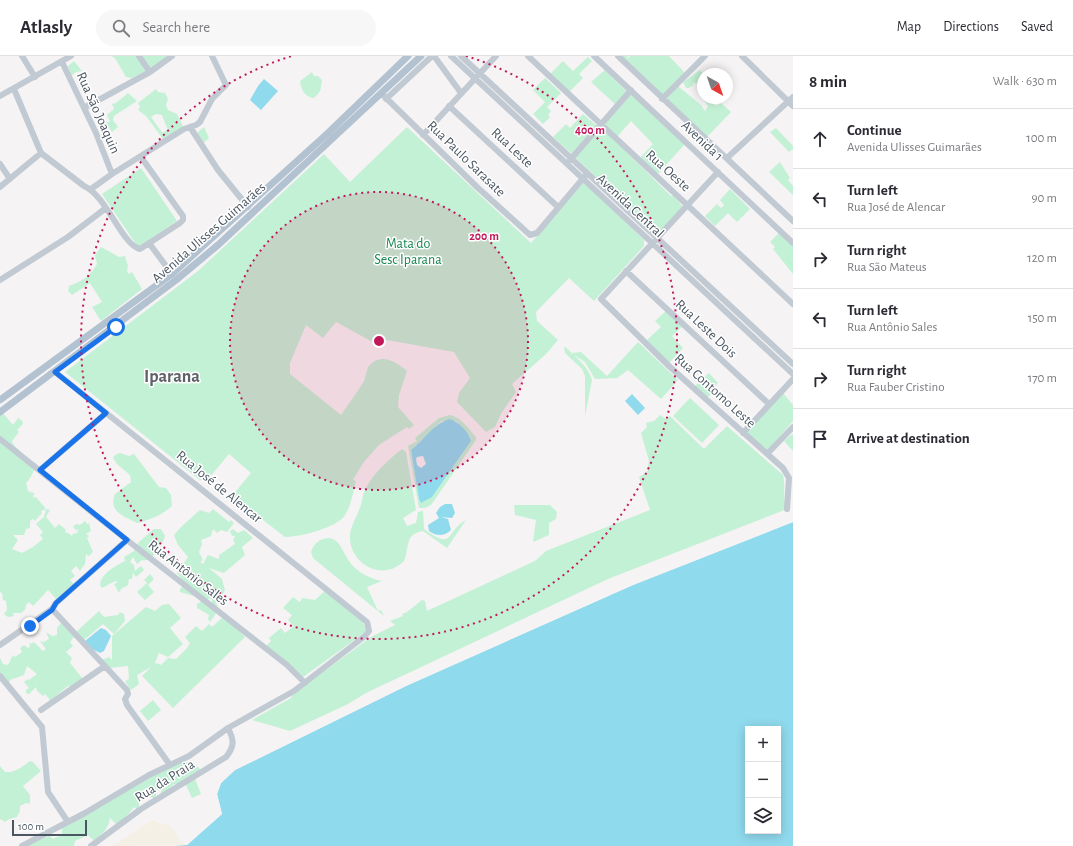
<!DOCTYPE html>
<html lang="en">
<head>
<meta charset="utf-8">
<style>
	body { margin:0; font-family:"Alegreya Sans",sans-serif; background:#f7f7f7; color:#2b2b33 }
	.controls { position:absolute; right:12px; bottom:12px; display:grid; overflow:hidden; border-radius:0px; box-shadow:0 2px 10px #0003 }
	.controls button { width:36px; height:36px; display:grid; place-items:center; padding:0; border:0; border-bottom:1px solid #e1e1e2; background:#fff; color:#2b2b33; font:20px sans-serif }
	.compass { position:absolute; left:697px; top:12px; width:36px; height:36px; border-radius:50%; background:#fff; box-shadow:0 2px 10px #0003; rotate:140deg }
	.scale { position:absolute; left:12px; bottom:10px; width:75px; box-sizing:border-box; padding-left:4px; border:2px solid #4a5661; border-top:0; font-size:11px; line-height:14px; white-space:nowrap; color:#4a5661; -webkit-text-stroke:3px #fff; paint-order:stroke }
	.stop { position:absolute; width:12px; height:12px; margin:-9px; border:3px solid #1a73e8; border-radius:50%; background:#fff }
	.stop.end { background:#1a73e8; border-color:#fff; box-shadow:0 1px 4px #0008 }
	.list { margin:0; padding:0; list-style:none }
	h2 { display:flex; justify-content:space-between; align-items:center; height:52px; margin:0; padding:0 16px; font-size:17px }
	h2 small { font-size:13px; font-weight:400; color:#7c7c81 }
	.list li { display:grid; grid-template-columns:26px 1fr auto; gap:12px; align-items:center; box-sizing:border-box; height:60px; padding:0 16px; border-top:1px solid #e1e1e2 }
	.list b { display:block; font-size:15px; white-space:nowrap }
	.list p { margin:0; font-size:13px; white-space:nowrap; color:#7c7c81 }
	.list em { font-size:13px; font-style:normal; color:#7c7c81 }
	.icon { flex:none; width:22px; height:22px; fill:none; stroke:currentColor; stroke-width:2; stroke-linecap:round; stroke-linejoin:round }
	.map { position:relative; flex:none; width:793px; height:790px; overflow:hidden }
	header { display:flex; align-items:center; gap:24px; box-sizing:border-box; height:56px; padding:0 20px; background:#fff; border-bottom:1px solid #e1e1e2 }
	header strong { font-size:19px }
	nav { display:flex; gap:22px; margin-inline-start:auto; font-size:14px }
	.search { width:280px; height:36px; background:#f7f7f7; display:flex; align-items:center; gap:10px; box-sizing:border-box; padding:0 14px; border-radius:22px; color:#7c7c81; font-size:15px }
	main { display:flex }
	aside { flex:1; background:#fff }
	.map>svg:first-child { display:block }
	.green { fill:#c3f1d5; fill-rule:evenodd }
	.sand { fill:#f5f0e5 }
	.water { fill:#90daee; fill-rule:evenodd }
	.pier { fill:#f5f3f3 }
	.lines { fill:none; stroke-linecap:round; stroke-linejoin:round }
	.minor { stroke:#c1cad2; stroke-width:6 }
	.major { stroke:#b3c2d1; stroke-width:7 }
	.route { stroke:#1a73e8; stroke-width:5 }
	.ring { fill:none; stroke:#c2185b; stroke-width:2; stroke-dasharray:2 4 }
	.labels { text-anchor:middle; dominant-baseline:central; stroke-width:3; stroke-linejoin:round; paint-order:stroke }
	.street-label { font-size:14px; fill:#4a5661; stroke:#fff }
	.park-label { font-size:14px; fill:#17864f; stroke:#fff }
	.district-label { font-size:18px; font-weight:bold; fill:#5f6368; stroke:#fff }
	.centre { fill:#c2185b; stroke:#fff; stroke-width:2 }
	.ring-label { font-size:12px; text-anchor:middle; font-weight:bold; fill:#c2185b; stroke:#fff; stroke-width:3; stroke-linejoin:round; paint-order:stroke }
</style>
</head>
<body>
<header>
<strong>Atlasly</strong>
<div class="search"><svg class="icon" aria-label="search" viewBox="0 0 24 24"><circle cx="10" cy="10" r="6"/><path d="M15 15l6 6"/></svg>Search here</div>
<nav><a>Map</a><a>Directions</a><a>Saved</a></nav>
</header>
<main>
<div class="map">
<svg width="793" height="790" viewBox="0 0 793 790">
	<rect width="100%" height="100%" fill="#f5f3f3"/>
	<path class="green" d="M111 0H138L146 15 132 22 126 21 115 2Z
		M143 0H167L153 11H150Z
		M619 0H628L627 3 630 0H669L687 19 662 43Z
		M588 1 592 5 579 18 583 22 568 37 550 18 563 5 573 15Z
		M74 5 82 15 76 16 71 20 68 10Z
		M605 14 628 37 617 50 591 26Z
		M700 14 703 18V22L696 28 694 26 693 29 689 32H686L683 26Z
		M312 16 314 20H318L322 24C320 33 323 34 314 42 305 41 301 34 300 25Z
		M545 22 561 37 547 51 551 55 548 59 550 61 543 68 533 58 545 46 533 34Z
		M678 30 701 49 705 55 708 50 702 41 703 40V42H711L715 50 721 47 731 56 707 81 666 42Z
		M156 33 158 36 165 37 168 43 166 49 168 54 177 58 184 72 163 83 146 60 138 54 140 51 138 47ZM156 58 162 59 169 77 167 74 163 77 161 75 151 61Z
		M632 36 685 88 656 120 639 103 653 88 631 65 617 81 604 69Z
		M128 37 137 45 114 60 113 64 118 71 112 76 106 67 110 65 107 59 114 53 112 48 116 47Z
		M583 58 597 70 572 98 553 81 566 68 570 72Z
		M204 71 209 82 201 89 197 84 198 76Z
		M407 71 531 187 584 126 644 184V190L594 245 569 222 536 256 537 265 558 284 546 298 512 328 516 336 502 356 495 371 486 376 457 346 459 337 470 322 454 296 387 284 378 289 336 266 323 282 306 269 290 307V318L341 359C348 348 357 337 364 325 366 321 366 314 369 310 381 296 396 306 407 315L399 339 398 351 414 369 409 373 407 371 379 389 363 407 353 424 356 425C353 436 351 450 345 459 337 472 299 481 285 481L232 440 251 417 229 398 209 422 200 424 65 316 198 215 324 98 350 126Z
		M602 72 671 140H674L683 151 657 179 575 101Z
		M776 72 793 90V93L789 96 770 76Z
		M780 106 790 122 788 124 793 130V139L769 116Z
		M141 112 177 165 138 191 102 138Z
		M730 133 750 153 737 166 728 157 715 170 705 160 717 148 721 152 724 149 720 144Z
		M780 176 793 189V218L773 193 775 191 770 186Z
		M101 191 119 201 125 200 128 210 127 215 129 218 132 216 142 233 101 265 92 251 102 246 90 227 72 239 68 235 69 230C83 225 90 220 97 208L95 199Z
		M666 255 682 271 672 280 683 292 669 307 647 284 661 271 655 265Z
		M638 286 678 324 661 343 628 314 617 322 595 323 585 306 571 297 581 296 607 320Z
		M564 290C574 299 588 310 592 324L585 360V320L582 313 565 297Z
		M709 317 718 327 713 332 715 334 707 342 695 330Z
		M783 337 793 349V365L767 395 745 378Z
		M690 342 719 369 702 387 673 360Z
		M2 356 13 369 19 361 20 364H22L23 368 17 374 19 376 12 385 13 388 20 395V398L37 408C33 415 32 421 26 427L28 435 34 437 33 442 36 441 46 453 41 455 42 457 35 465 33 463 30 465V472L26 473 24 479H13L18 484 12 493 22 497 33 491 43 483 40 479 43 476 36 468 44 461 46 453 50 454 46 461 55 472 59 468 65 473 66 477H68L72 480 73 478 75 477 76 478 79 473 76 474 73 471 76 468 80 469 85 465 87 468 89 467 91 475 86 478 89 480 87 482 93 496 89 500 86 498 85 508 80 515 76 510 71 515 75 520 70 524 75 529 58 545 48 534 33 550 29 546 26 549 25 554 21 557H13L14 560 8 561 4 558 7 554 6 545 3 544 2 537 0 536V357Z
		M450 359C461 361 469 373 476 381V384L431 449 425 452H419L408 390 417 385 415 382 439 362ZM442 365H456L470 381 471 385 432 441 419 443 411 394Z
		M660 359 666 363 670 360 704 393 727 370 783 419C786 430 782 443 787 453L608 523 368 636 346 649 290 675 252 664 291 642 292 639 371 581 395 569 390 565 403 560 402 558 407 556 422 544 425 545 427 555 535 505 546 495 650 454 639 421 647 416 649 405 641 377 647 371 646 367 654 365Z
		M792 378 793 379V395L784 385Z
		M402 393 406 396 416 454 403 462 407 470 416 467 418 456 423 455 424 473C455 496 445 475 466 464L447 492 423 475C404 478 410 491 404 505 382 527 349 507 350 480 350 471 356 463 359 454 362 448 362 442 364 436 372 418 387 405 402 393Z
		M120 397 129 400 134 398 159 431 166 432 171 439 172 450C162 459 150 464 137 467 124 460 108 456 115 438L131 426 130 419 117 408 113 402 115 399Z
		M514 449H550L557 456 556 463 549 467V479L533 486 536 464 515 459Z
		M213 453 229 466 231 464 234 467 227 476 221 474 217 477 213 473 211 480 201 484 202 488 199 496 203 504 200 506 203 508 208 499 219 503V499L235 488 233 483 235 481 234 480H232L230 475 233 473 238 477 244 474 253 482 242 491 245 499 224 517 209 512 222 523 225 534 223 538H215V541L218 544 216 547 219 553 210 566 208 563 209 559 197 552V548L202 545 211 548 212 544 210 542 208 544 180 536V533L185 528 177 517 188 501 178 489 174 479 181 471 200 454 209 457Z
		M154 473H161L165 480C163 487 161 488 157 494 151 502 152 505 142 504L137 508 133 501 130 506 134 509 135 515 141 510 144 514 136 521 133 517 132 523H129L128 529 121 533 119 537 114 528 118 526 115 525 102 532 100 529C101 518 115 510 125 505L124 501 134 495 139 486Z
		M330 482C340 485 341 492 346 500 353 514 367 522 382 525L367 531 378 555 381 554 384 560 313 502 311 496C314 487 320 482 330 482Z
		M150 518 154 523 148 529 154 536 145 544 137 536 147 527 144 524Z
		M325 535 362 564 366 574 364 577 303 621 266 590 271 585 269 582 281 572 285 577 294 570 288 564 292 559 283 552 293 541 300 546 302 542 315 544Z
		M169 548 181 562 170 572 183 588 168 601 159 597 154 609 156 607 161 609 168 602 176 603 187 592 190 587 185 581 196 570 202 575 209 568 212 571 224 560 245 581 173 652 142 620 151 611 137 619 139 628 131 634 125 625 129 623 128 610 110 612 102 604 109 601 112 604V580L146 551 155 555 162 549Z
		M99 555 104 561 118 559 120 556 124 558 125 565 114 578 103 568 84 584 76 576Z
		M61 567 74 581 70 586 73 590 66 596 72 602 70 607 83 623 73 631 68 630 47 647 50 644 45 638 43 640 37 635 36 631 29 638 26 637V634L29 632 24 626 28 623 29 624 37 618 27 610 24 619 10 624 9 627 0 618V602L3 608 8 609 13 599 15 601 22 596 20 592 24 589 28 592 30 591 29 586 31 588 34 586 43 595 46 593 40 585 44 586 49 583 46 576 52 580 57 579V572Z
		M153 644 161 654 148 665 140 655Z
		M187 702 185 706H193L201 714 196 718 195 716 192 720 179 728H174L161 740 160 739 163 730 156 736V743L145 739 143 742 144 744 139 746V755L134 751 118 770 110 762C109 772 102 778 94 785L88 779 75 785 74 790H23L50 780 53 783 62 779V772L114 743 134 725Z
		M30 705 33 706 41 715 23 730 30 739V748L26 747 20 750V755L17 761 9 763 5 766 0 763V710L5 716C15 717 22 711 30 705Z
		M195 723 201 738 192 742 185 727Z"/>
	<path class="sand" d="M153 764 164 769V767C173 769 177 778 180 786L187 789 112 790Z"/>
	<path class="water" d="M264 23 278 35 261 54 250 44 258 30Z
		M632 338 645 352 638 359 625 345Z
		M450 363C459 366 469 376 471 385L432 441 421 447 419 443 411 394C424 384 433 368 450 363ZM423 400 426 408 421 412 417 409 416 403 417 401Z
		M445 448H452L455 457 452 462 441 461 448 463 451 474C444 481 436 480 429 475L428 469 439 462 436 457 440 451Z
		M793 466V790H175L187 789 222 758 217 738 221 727 235 714 406 630 633 529ZM748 673H778V775H748Z
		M101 572 106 574 111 580 104 595 100 597 90 592 85 585Z"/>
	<path class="pier" d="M793 464V466L633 529 406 630 235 714 221 727 217 738 222 758 187 789 183 787H187L220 757 215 737 220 726 234 712 405 628 632 527Z"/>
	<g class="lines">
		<path class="minor" d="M22 0 35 21
			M139 0 150 16
			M434 0 461 37
			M451 0 793 318
			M461 0 793 308
			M528 0 793 248
			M594 0 793 187
			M618 0 793 165
			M742 0 793 50
			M62 6 96 77 112 118
			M14 33 41 97 84 130C107 140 122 189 140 193L180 167 183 164V160L141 101
			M381 37 477 131 530 179 537 177 585 120
			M0 40 71 0
			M386 43 432 0
			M662 43 705 0
			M449 50 558 151
			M84 52 150 16 172 0
			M190 71 218 114 248 151
			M423 79 496 0
			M727 102 793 41
			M570 104 631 34
			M0 108 10 123
			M718 116 601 243 670 311 783 412 789 422 787 453
			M0 131 41 97
			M91 133 112 118 184 73 196 69 200 66 212 43 226 29 212 0
			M149 187 172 218
			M626 215 769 348
			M0 224 68 181 106 152
			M743 377 793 323
			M0 383 127 484 287 609 305 627
			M768 397 793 371
			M40 414 106 357
			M52 553 127 634 128 638 125 643 127 649 170 709
			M0 589 52 553 56 547 127 484
			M0 620 42 671 48 736 68 766
			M41 654 105 610
			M22 790 85 757 149 719 189 700 228 672 294 635 365 580 369 575 367 566 55 316
			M91 790 141 753 226 701C235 690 234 684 228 672"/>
		<path class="major" d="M0 344 172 218 328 77 408 0
			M0 356 176 224 218 189 421 0"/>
	</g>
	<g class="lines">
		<path class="route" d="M30 570 52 554 56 547 127 484 40 414 106 357 55 316 116 271"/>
	</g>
	<circle cx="379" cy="285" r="149" fill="#c2185b" fill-opacity=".12"/>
	<g class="ring">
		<circle cx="379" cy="285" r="149"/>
		<path d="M466 0A298 298 0 1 1 292 0"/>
	</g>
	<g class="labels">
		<g class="street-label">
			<text transform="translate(98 57) rotate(66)">Rua São Joaquin</text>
			<text transform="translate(702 85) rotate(43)">Avenida 1</text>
			<text transform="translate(512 92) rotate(43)">Rua Leste</text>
			<text transform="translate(466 103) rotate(44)">Rua Paulo Sarasate</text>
			<text transform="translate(668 115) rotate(42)">Rua Oeste</text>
			<text transform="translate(630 150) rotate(43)">Avenida Central</text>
			<text transform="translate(209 177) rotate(-41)">Avenida Ulisses Guimarães</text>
			<text transform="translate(706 273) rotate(43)">Rua Leste Dois</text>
			<text transform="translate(715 335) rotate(42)">Rua Contomo Leste</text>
			<text transform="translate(219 431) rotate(39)">Rua José de Alencar</text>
			<text transform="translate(188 517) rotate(38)">Rua Antônio Sales</text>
			<text transform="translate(165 725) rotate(-32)">Rua da Praia</text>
		</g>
		<g class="park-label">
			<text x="408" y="188">Mata do<tspan x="408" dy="16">Sesc Iparana</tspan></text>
		</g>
		<g class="district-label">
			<text x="172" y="321">Iparana</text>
		</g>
	</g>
	<circle cx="379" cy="285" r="6" class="centre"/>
	<g class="ring-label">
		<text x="590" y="78">400 m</text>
		<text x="484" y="184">200 m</text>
	</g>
</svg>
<div class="controls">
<button>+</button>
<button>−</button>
<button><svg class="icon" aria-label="layers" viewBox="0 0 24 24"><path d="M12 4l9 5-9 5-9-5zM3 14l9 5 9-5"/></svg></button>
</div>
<svg class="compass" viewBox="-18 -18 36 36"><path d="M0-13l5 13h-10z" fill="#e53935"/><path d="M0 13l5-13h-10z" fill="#7c7c81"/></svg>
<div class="scale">100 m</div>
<div class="stop" style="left:116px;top:271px"></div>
<div class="stop end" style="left:30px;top:570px"></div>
</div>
<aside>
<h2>8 min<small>Walk · 630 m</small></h2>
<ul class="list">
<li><svg class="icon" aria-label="ahead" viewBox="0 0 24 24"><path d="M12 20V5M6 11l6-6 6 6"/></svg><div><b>Continue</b><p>Avenida Ulisses Guimarães</p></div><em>100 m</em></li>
<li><svg class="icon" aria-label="left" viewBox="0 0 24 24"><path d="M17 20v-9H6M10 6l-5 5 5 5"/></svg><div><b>Turn left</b><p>Rua José de Alencar</p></div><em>90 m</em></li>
<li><svg class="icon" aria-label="right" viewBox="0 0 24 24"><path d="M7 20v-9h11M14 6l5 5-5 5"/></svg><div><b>Turn right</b><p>Rua São Mateus</p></div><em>120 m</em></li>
<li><svg class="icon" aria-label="left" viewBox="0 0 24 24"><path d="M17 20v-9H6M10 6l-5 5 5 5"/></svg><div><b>Turn left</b><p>Rua Antônio Sales</p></div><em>150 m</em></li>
<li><svg class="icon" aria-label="right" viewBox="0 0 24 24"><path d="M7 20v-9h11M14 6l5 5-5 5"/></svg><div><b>Turn right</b><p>Rua Fauber Cristino</p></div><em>170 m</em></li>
<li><svg class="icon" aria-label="arrive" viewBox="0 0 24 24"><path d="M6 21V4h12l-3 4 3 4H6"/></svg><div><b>Arrive at destination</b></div></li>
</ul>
</aside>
</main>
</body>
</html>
